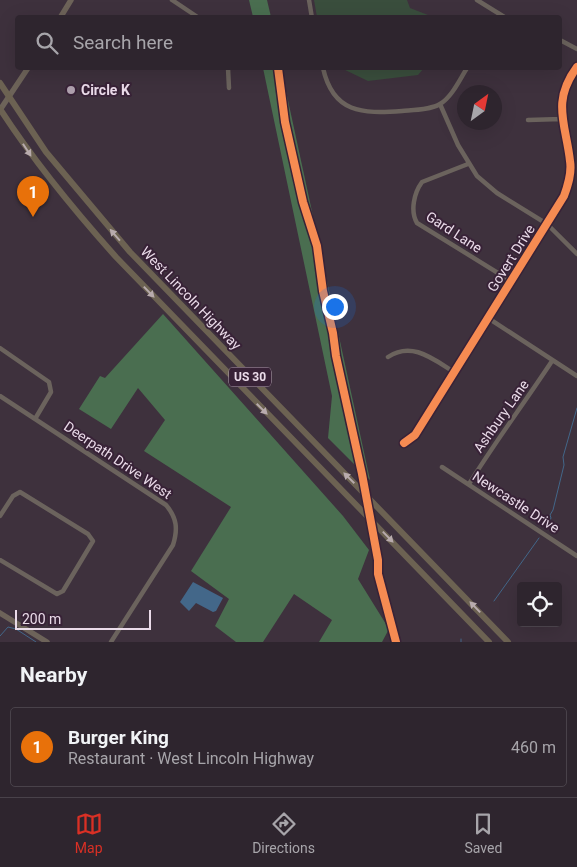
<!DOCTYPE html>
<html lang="en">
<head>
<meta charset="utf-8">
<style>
	body { margin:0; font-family:Roboto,sans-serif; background:#3a313a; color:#f1f3f6 }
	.controls { position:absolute; right:15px; bottom:15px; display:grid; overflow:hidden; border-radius:5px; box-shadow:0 5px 20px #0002 }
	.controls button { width:45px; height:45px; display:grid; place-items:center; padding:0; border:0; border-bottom:1px solid #49424a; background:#2e252e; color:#f1f3f6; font:25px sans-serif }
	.compass { position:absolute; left:457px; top:85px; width:45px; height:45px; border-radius:50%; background:#2e252e; box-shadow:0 5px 20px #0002; rotate:33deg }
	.scale { position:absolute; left:15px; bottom:12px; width:136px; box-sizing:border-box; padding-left:5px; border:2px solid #eadbe9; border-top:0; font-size:14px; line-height:18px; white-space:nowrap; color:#eadbe9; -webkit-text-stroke:4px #382237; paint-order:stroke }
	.you { position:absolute; left:334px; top:306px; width:18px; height:18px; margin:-12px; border:4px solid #fff; border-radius:50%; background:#1a73e8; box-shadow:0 0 0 8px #1a73e833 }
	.badge { display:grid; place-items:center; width:32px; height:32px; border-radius:50%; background:#d93025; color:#fff; font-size:16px; font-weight:700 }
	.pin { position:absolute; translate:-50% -41px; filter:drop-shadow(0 1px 2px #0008) }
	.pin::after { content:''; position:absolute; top:26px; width:18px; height:15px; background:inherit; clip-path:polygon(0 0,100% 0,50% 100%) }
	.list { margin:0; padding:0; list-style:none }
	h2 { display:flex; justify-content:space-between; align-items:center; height:65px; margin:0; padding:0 20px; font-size:21px }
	h2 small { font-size:16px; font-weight:400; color:#a7a5aa }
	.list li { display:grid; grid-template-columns:32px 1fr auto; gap:15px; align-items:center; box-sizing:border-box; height:80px; margin:0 10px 10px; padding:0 10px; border:1px solid #49424a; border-radius:5px }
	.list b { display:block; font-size:19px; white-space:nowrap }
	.list p { margin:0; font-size:16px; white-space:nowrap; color:#a7a5aa }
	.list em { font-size:16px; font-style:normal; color:#a7a5aa }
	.icon { flex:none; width:28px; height:28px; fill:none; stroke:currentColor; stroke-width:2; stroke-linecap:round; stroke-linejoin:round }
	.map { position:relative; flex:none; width:577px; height:642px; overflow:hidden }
	.search { position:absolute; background:#2e252e; box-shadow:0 5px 20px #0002; left:15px; right:15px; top:15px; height:55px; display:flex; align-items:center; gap:12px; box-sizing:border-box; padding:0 18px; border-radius:5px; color:#a7a5aa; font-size:19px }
	.sheet { height:155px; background:#2e252e }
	nav { display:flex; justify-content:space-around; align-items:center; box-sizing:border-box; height:70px; border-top:1px solid #49424a; background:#2e252e; font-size:14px; color:#a7a5aa }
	nav a { display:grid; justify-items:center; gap:2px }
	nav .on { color:#d93025 }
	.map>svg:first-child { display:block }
	.green { fill:#3a4e3d }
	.forest { fill:#4a6e50 }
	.water { fill:#436789 }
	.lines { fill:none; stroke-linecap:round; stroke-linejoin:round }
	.stream { stroke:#436789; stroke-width:1 }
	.street { stroke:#6b635d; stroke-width:4.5 }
	.secondary { stroke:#6d6359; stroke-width:5.5 }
	.primary { stroke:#6c6252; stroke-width:6 }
	.cycleway-casing { stroke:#382237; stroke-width:11 }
	.cycleway { stroke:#f68b52; stroke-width:8 }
	.oneway { fill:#b8abad }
	.poi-dot { fill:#aea0ad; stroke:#382237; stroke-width:2 }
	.labels { text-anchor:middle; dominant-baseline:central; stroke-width:4; stroke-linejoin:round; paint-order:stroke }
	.shield { fill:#382237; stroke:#b5a4b4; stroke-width:1 }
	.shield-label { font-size:12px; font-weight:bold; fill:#eadbe9 }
	.poi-label { font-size:14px; font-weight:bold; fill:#eadbe9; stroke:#382237; text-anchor:start }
	.street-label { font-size:14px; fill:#eadbe9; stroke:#382237 }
</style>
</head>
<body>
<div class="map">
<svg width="577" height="642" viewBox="0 0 577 642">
	<rect width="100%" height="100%" fill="#3e313d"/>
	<path class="green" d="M314 0H407L410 8 433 17H317Z
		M341 68H424L418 75 368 81Z"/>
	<path class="forest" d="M249 0H267L271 17H253Z
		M263 68H281L370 480 328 438 332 396Z
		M163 314 343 516 369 550 358 579 389 629 382 642H319L332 620 294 594 263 642H236L215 626 229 599 191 571 231 507 144 451 165 420 138 388 111 429 79 409 100 376 105 378Z"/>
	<path class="water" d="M193 582 223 598 216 611 213 612 196 603 189 611 180 602Z"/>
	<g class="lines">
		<path class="stream" d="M546 528 551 518 550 515 553 510 564 465 563 457 577 408
			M494 601 539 538
			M0 636 8 627 16 629 36 642
			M461 642V639"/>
		<path class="street" d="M172 0 199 18
			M309 0 312 18
			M477 0 506 18
			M560 40 577 49
			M228 68 229 88
			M323 68C333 113 362 114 402 111 414 110 430 110 440 104 452 97 460 79 467 68
			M440 104 458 145 477 176 497 193 547 224 577 254
			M528 120 561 119
			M468 164 422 182C414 193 410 211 417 223L511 281
			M488 318 577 376
			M0 348 49 382 51 392 35 419
			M388 357C412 341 433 359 454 372
			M0 396 166 505C177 518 178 529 173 545L111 642
			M404 443 415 435 564 196C568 185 572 173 570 161 566 124 551 102 577 67
			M442 467 577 556
			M469 484C495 442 525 402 552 361
			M0 516 13 496 20 492 88 534 93 541 63 591 57 594 0 560"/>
		<path class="secondary" d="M60 18 71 0
			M0 110 28 68
			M0 613 47 642"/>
		<path class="primary" d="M0 83 46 152 130 252 508 642
			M0 109C35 163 73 209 116 257L489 642"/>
		<defs>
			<path id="cycleway" d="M278 68 285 122 303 202 317 246 323 291 333 333 336 356 362 474 378 560V574L396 642
				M404 443 415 435 564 196C568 185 572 173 570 161 566 124 551 102 577 67"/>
		</defs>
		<use href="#cycleway" class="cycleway-casing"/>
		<use href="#cycleway" class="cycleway"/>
	</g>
	<defs><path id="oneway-solid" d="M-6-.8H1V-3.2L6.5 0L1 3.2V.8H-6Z" transform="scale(1.25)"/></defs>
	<g class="oneway">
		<use href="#oneway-solid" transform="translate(27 150) rotate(57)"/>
		<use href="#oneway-solid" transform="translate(115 235) rotate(-131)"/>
		<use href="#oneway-solid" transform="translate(149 292) rotate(46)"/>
		<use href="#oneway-solid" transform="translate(262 409) rotate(45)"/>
		<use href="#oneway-solid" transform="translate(349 478) rotate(-135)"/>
		<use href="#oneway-solid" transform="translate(388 537) rotate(46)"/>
		<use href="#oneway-solid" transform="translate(475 607) rotate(-134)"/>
	</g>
	<circle class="poi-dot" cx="71" cy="90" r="5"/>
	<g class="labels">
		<rect class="shield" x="229" y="367.5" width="42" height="19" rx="4"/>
		<g class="shield-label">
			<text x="250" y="377">US 30</text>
		</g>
		<g class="poi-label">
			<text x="81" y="90">Circle K</text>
		</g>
		<g class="street-label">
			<text transform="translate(454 232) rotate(33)">Gard Lane</text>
			<text transform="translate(511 258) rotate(-58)">Govert Drive</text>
			<text transform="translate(191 298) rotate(46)">West Lincoln Highway</text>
			<text transform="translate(501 416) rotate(-55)">Ashbury Lane</text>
			<text transform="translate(118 460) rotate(34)">Deerpath Drive West</text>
			<text transform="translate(516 502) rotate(33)">Newcastle Drive</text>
		</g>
	</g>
</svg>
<div class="controls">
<button><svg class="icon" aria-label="locate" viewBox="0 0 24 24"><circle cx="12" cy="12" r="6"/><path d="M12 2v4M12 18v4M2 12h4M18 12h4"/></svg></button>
</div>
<svg class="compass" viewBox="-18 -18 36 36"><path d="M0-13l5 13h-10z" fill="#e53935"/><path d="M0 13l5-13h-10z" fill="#a7a5aa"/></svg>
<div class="scale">200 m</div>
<div class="you"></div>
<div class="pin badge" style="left:33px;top:217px;background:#e8710a">1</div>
<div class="search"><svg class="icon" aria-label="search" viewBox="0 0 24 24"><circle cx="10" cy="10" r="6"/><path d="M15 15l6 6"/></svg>Search here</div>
</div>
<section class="sheet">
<h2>Nearby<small></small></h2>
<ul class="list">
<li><span class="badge" style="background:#e8710a">1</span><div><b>Burger King</b><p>Restaurant · West Lincoln Highway</p></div><em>460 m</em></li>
</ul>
</section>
<nav>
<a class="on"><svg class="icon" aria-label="map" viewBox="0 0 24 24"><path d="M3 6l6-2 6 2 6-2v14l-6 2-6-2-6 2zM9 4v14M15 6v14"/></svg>Map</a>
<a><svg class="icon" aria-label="directions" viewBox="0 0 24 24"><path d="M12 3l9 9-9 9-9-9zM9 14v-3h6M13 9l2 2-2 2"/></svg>Directions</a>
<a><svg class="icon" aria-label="saved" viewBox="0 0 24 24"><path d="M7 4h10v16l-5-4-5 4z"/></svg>Saved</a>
</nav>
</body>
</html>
